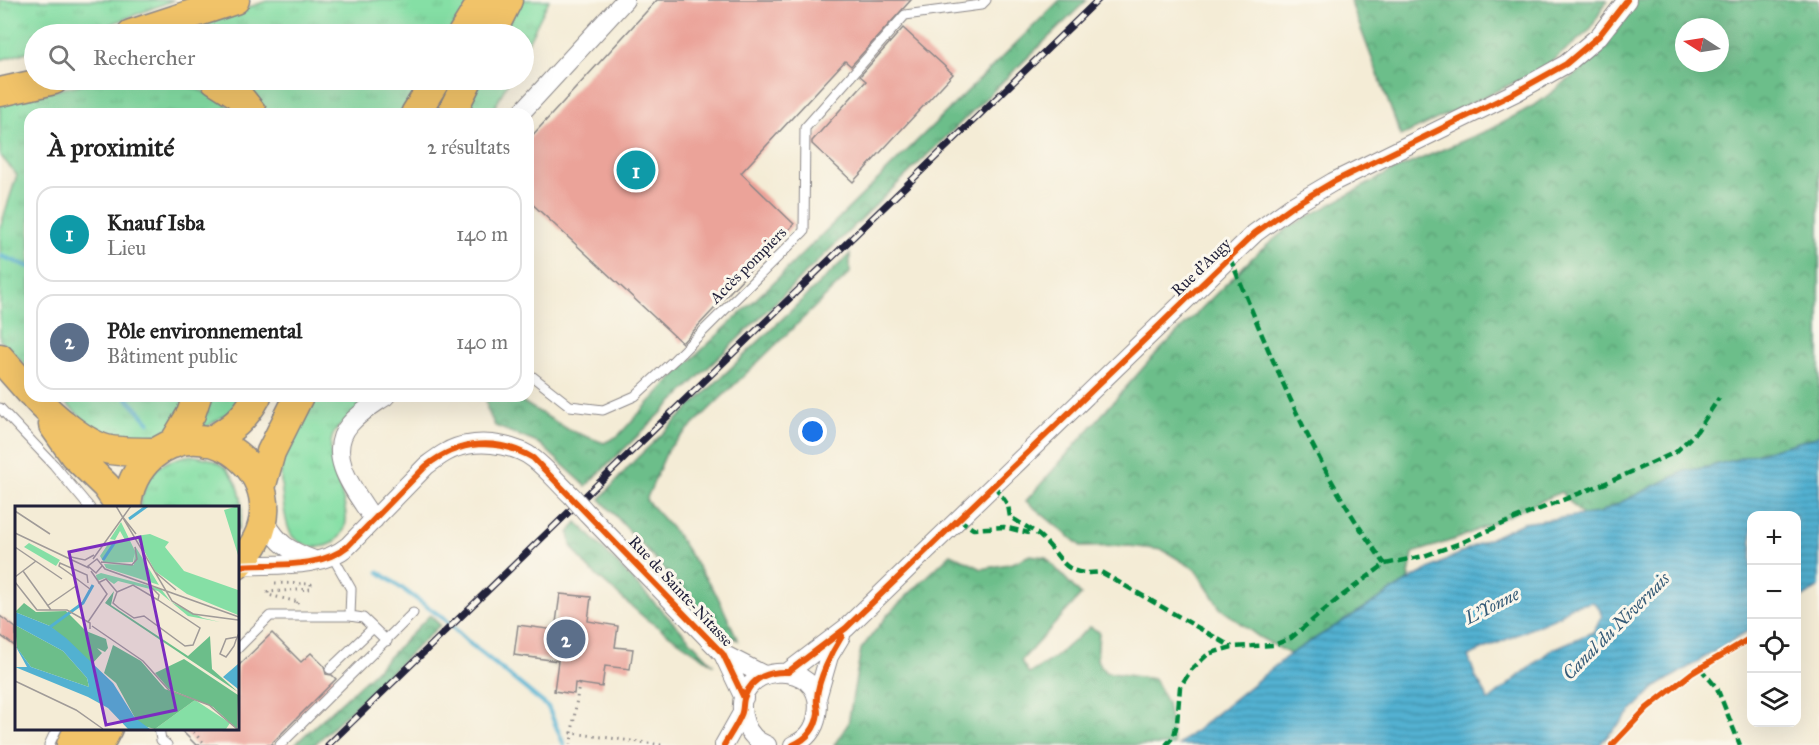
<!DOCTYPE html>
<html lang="fr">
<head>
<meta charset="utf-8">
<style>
	body { margin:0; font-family:"IM FELL Great Primer",serif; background:#f6f6f6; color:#222 }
	.controls { position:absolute; right:18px; bottom:18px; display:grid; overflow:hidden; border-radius:12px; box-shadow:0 6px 24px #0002 }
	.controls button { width:54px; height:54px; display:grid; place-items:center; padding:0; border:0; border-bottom:2px solid #e0e0e0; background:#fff; color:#222; font:30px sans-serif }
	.compass { position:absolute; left:1675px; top:18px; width:54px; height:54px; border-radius:50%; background:#fff; box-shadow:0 6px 24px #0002; rotate:282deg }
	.you { position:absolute; left:813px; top:432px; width:21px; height:21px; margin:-15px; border:4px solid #fff; border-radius:50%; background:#1a73e8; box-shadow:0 0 0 9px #1a73e833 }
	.badge { display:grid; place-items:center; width:39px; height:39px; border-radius:50%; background:#1a73e8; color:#fff; font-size:20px; font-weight:700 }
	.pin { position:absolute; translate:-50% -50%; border:3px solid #fff; box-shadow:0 2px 6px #0006 }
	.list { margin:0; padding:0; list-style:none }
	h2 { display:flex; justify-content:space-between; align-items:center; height:78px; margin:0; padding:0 24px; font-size:26px }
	h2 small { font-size:20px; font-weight:400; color:#767676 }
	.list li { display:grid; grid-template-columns:39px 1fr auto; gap:18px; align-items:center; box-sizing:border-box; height:96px; margin:0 12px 12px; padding:0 12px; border:2px solid #e0e0e0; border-radius:18px }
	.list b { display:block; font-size:22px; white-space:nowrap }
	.list p { margin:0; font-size:20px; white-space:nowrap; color:#767676 }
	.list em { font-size:20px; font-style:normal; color:#767676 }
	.icon { flex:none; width:33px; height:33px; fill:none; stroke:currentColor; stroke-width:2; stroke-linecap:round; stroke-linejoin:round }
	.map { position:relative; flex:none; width:1819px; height:745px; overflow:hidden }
	.search { position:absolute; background:#fff; box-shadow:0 6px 24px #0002; left:24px; top:24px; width:510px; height:66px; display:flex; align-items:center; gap:15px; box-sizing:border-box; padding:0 21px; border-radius:33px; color:#767676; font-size:22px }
	.panel { position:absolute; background:#fff; box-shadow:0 6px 24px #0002; left:24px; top:108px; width:510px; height:294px; border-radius:18px }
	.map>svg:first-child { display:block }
	.grass { fill:url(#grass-tufts); stroke:#548070; stroke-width:1.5 }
	.forest { fill:url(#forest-crowns); stroke:#477062; stroke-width:1.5; fill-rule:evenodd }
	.water { fill:url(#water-rules); stroke:#3a6a86; stroke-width:1.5; fill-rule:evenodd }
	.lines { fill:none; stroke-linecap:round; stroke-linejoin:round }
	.stream { stroke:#52b1d1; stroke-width:4.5 }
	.building { fill:#eba399 }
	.service-casing { stroke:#8b8788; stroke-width:11 }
	.minor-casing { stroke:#8b8788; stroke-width:20 }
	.primary-casing { stroke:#8b8788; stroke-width:31 }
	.path { stroke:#8b8788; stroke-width:3; stroke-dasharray:1.5 4.5; stroke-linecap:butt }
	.service { stroke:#fff; stroke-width:9 }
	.minor { stroke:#fff; stroke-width:18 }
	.primary { stroke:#f1c369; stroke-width:28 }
	.rail-casing { stroke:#22223b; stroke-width:7 }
	.rail { stroke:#fbf7ec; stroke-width:4.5; stroke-dasharray:14; stroke-linecap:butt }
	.minor-bridge-casing { stroke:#8b8788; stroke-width:20; stroke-linecap:butt }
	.minor-bridge { stroke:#fff; stroke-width:18 }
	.quiet { stroke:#00873e; stroke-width:4.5; stroke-dasharray:9 4.5; stroke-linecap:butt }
	.cycleway-casing { stroke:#fbf7ec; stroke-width:10 }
	.cycleway { stroke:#e8590c; stroke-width:6 }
	.labels { text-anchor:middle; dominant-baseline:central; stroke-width:6; stroke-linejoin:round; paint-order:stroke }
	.street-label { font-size:16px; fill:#22223b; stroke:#fbf7ec }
	.water-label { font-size:18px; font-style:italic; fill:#355b77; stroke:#fbf7ec }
	.inset-river { fill:none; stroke:#52b1d1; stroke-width:3 }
	.inset-road { fill:none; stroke:#a09b98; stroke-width:1.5 }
	.view { fill:#7b2cbf; fill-opacity:0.15; stroke:#7b2cbf; stroke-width:3 }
	.inset-edge { fill:none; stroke:#22223b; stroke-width:3 }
</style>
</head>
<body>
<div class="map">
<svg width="1819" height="745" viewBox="0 0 1819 745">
	<defs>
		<pattern id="grass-tufts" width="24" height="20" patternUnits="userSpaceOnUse" patternTransform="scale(1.5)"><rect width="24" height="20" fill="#85dfa5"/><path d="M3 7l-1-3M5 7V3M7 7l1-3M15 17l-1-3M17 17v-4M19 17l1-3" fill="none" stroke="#73bf8f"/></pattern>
		<pattern id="forest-crowns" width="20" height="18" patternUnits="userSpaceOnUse" patternTransform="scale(1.5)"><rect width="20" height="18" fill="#6cbe8a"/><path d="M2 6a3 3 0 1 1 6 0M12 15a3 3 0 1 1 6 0" fill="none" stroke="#589a72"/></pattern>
		<pattern id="water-rules" width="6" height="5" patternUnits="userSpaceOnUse" patternTransform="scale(1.5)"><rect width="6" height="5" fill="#52b1d1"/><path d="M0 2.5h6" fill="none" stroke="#4490ab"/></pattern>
	</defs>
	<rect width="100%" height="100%" fill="#fbf7ec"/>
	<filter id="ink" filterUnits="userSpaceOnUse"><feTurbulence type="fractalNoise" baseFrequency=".0167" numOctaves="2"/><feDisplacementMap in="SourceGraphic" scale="12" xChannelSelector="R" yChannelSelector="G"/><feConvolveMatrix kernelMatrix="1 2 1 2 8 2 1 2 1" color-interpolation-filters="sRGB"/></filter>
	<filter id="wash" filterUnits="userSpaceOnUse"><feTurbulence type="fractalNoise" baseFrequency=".008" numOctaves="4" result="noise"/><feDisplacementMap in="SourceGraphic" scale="24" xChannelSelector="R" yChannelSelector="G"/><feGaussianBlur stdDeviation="1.35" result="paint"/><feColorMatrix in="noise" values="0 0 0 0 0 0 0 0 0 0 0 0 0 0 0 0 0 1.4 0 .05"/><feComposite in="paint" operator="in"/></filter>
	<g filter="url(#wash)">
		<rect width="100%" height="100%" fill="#f4ecd6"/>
		<path class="grass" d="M0 0H174L85 34H34V50L0 60Z
			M270 0H472L451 34H169Z
			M519 0H549L524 50V34H503Z
			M116 80 174 81 216 96 238 114H30V369L0 340V228L17 175 0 155V104L86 83Z
			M228 80H425L405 114H264Z
			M481 80H509L491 114H464Z
			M58 396H188L172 431 136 442 101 436Z
			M208 396H247L242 404 205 428 200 417Z
			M315 396H374C365 404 339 424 334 433 317 465 371 521 331 544 325 547 315 548 309 546 303 544 297 541 293 537 284 527 280 480 281 466 284 445 304 414 315 396Z
			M191 455C197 457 204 457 210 459 240 470 248 505 237 532V508H139C147 473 154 462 191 455Z"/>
		<path class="forest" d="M1060 0H1087L586 486 540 444 495 426 487 409 486 396H513L569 430 604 443 618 436 672 378 776 280Z
			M1350 0H1607L1590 30 1541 70 1401 136Z
			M1637 0H1819V434L1813 438 1708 467 1685 471 1599 513 1582 515 1561 492 1459 538 1413 553 1408 581 1290 654 1259 637 1220 608 1195 569 1163 550 1129 546 1082 547 1026 501 1150 360 1254 256 1289 227 1390 172 1491 129 1538 103 1583 68 1620 27ZM1684 27H1720V63H1684Z
			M850 254V273L668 449 646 500 675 532 717 595 738 640 724 634 600 499 634 461Z
			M577 522 714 665 646 619 588 568 571 546 569 533Z
			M951 554 982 569 1013 563 1030 555 1045 557 1081 595 1021 661 1029 674 1054 658 1090 627 1099 632 1097 660 1105 672 1154 679 1167 703 1174 745H834L848 724 861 649 889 613Z
			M430 615 440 625 314 745H294L373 673Z"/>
		<path class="water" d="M1819 434V587L1797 601 1796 516H1752L1751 629 1654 688 1599 745H1178L1290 654 1416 576 1470 548 1523 523 1599 513 1685 471 1708 467 1813 438ZM1593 602 1599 608 1602 617 1593 632 1551 650 1488 701 1486 694 1476 678 1468 656 1560 616 1569 607Z"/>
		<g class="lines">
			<path class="stream" d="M1 256 30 267
				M125 396 149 422
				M379 572 443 618 467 641 548 707 564 745"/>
		</g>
		<g id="blocks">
			<path class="building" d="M657 0H911L851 66 845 61 741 173 794 224 682 343 528 200V140Z
				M903 28 953 74 853 182 812 144V141L866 81 860 76Z
				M560 594 591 597 588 621 618 626 615 647 633 649 630 669 605 666 602 687 575 683 574 694 554 691 558 661 514 655 518 625 555 630Z
				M0 616 16 628V647L0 635Z
				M272 633 301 662 311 653 324 666 326 674 332 675 336 679 270 745H196L180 729H237V667Z"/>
		</g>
	</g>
	<g filter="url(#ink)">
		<use href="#blocks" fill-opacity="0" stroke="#8b8788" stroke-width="1.5"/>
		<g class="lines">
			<defs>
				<path id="service" d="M528 373 570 406 603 410 635 396 674 360 804 231 805 128 905 15 981 5 986 0
					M0 408 54 465 90 508
					M333 557 351 589 350 616
					M237 649 270 616H350L363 618 387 641
					M330 669 373 628
					M159 728 161 740 167 745
					M49 745 57 728
					M280 745 413 613"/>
				<path id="minor" d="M520 114 625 0
					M586 512 723 654 744 698
					M264 520C280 545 286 549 314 560
					M374 520C357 494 323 455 350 424 360 412 373 405 386 396
					M237 566C272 563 319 570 348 546L426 466C438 457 451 447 467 445 488 441 518 446 534 459 548 470 559 484 572 496
					M723 654 764 675
					M788 672 846 628 1255 233 1294 205 1333 182 1516 92 1566 64 1599 36 1627 0
					M817 698 829 656 841 636
					M724 745 742 713
					M767 745C757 742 749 733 745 723 723 661 828 654 817 715 815 729 806 740 793 745"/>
				<path id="primary" d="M131 34 235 0
					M462 34 483 0
					M491 34 508 0
					M215 80 237 94 253 114
					M0 92 54 80
					M415 114 436 80
					M451 114 468 80
					M0 358 30 392
					M34 396C51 415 85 445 110 450 125 452 142 452 157 452
					M53 425 74 455 106 486 121 508
					M208 442C232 429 244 420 257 396
					M173 444 191 414 197 396
					M261 488 271 452 299 396
					M127 508C128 487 136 470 152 456 215 402 312 494 237 565
					M71 745 79 728
					M99 745 108 728"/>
			</defs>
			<use href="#service" class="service-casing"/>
			<use href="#minor" class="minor-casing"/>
			<use href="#primary" class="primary-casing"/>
			<path class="path" d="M275 583 311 584V589L268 592V595L299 602 296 604
				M579 684 572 733 662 745
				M189 728 206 745
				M571 745 572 733"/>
			<use href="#service" class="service"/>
			<use href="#minor" class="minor"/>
			<use href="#primary" class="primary"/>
			<defs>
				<path id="rail" d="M328 745 1098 0"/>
			</defs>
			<use href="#rail" class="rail-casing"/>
			<use href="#rail" class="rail"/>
			<defs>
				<path id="minor-bridge" d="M572 496 586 512"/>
			</defs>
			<use href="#minor-bridge" class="minor-bridge-casing"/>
			<use href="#minor-bridge" class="minor-bridge"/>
			<path class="quiet" d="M1230 258C1274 364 1316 471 1385 564
				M994 485 1008 505 1010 517C1021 524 1034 530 1043 539 1065 561 1064 577 1101 572L1232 647
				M959 519 973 529 1004 527 1029 533
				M1700 668 1717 688 1740 745
				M1166 745 1174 736 1177 723 1180 687 1191 670 1208 654 1232 647 1274 645 1291 638 1339 598 1385 564 1424 556 1461 543 1507 522 1611 481 1676 452 1697 431 1719 398"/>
			<defs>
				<path id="cycleway" d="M237 566C272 563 319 570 348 546L426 466C459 440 497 437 533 458L723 654 744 698
					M724 745C730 735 737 725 741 715 744 709 742 702 745 696 752 677 770 671 788 672L846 628 1255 233 1294 205 1333 182 1516 92 1566 64 1599 36 1627 0
					M793 745C807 739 816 728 818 713 818 708 816 703 817 698 818 679 832 652 842 636
					M1612 745 1647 708 1692 673 1752 637"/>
			</defs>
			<use href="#cycleway" class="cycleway-casing"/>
			<use href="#cycleway" class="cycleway"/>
		</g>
	</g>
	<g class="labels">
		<g class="street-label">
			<text transform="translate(748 265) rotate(-45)">Accès pompiers</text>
			<text transform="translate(1201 267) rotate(-44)">Rue d'Augy</text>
			<text transform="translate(681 591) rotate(47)">Rue de Sainte-Nitasse</text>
		</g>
		<g class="water-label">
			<text transform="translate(1492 606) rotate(-27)">L'Yonne</text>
			<text transform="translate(1616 626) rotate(-45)">Canal du Nivernais</text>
		</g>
	</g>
	<g transform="translate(15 506)">
		<rect width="224" height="224" fill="#f4ecd6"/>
		<path d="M223 0H224L223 49 209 4ZM106 16 120 45 118 56 89 57 85 50 95 35 110 34 105 25 100 34 95 33ZM135 28 154 36 150 41 169 65 223 84V109L172 88 140 65 121 30ZM14 37 45 54 41 60 9 41ZM120 40 144 79 91 62 89 58 119 59ZM86 67 146 83 156 96 188 112 205 116 173 110 143 85 103 75 99 78 90 72 82 75 81 69ZM180 194 215 217 211 223H140Z" fill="#85dfa5"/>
		<path d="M99 85 96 99 173 150 195 130 197 163 223 186 90 97ZM9 97 21 106 51 105 71 125 91 133 93 142 90 146 82 142 87 147 77 158 35 120 0 106ZM0 119 48 145 72 172 74 181 16 161 2 142ZM98 139 126 155 150 183 180 194 140 223 128 220 120 212 101 177 89 167ZM169 153 223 189 222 223 198 201 154 183 140 167Z" fill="#6cbe8a"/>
		<path d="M0 106 35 120 51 132 98 177 120 212 135 223H113L93 202 73 191 0 161H12L0 139 16 161 74 181 72 172 48 145 0 119ZM223 158V183L208 171Z" fill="#52b1d1"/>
		<path class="inset-river" d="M114 13 132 0M88 54 100 36M35 121 68 97 78 79"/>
		<path class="inset-road" d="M101 0 157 95 178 108 223 114M0 5 35 28M107 10 121 28M0 27 74 62M0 41 47 73M56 51 70 54 79 49M78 53 116 0M86 56 117 59 122 53 120 41M87 60 81 67 73 60 82 53 90 63 224 111M8 65 36 104M139 65 161 84M54 67 44 60 45 57 72 69 73 77M54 67 75 83M0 71 21 55M0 76 22 104H52L75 117V123M83 77 91 73 102 86M102 86 98 97 104 102 119 112 129 110 170 140 178 139 185 122 143 94 144 89 136 81M102 86 118 79 143 94M32 100 61 80M73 116 92 88 76 65M77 120 128 155 154 184 194 199 222 223M222 131 211 133 205 148 211 151 214 147 219 140 221 134 224 127M0 175 61 204 88 223"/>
		<path class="view" d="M125 31 161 204 91 219 54 46Z"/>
		<rect width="224" height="224" class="inset-edge"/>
	</g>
</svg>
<div class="controls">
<button>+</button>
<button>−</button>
<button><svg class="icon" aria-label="locate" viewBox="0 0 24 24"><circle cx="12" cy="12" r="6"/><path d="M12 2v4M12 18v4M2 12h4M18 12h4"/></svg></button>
<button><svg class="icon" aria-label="layers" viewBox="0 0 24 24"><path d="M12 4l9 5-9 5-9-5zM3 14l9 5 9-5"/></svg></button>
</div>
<svg class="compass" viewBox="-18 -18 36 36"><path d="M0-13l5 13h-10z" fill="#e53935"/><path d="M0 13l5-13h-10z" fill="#767676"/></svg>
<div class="you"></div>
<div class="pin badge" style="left:636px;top:170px;background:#0f9aa8">1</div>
<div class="pin badge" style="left:566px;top:639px;background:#5c6f8a">2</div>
<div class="search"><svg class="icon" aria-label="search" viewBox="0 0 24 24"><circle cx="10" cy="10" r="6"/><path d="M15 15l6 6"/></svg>Rechercher</div>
<section class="panel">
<h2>À proximité<small>2 résultats</small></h2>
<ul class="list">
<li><span class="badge" style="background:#0f9aa8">1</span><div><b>Knauf Isba</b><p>Lieu</p></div><em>140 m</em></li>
<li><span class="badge" style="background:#5c6f8a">2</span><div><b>Pôle environnemental</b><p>Bâtiment public</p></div><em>140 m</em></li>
</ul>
</section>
</div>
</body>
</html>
